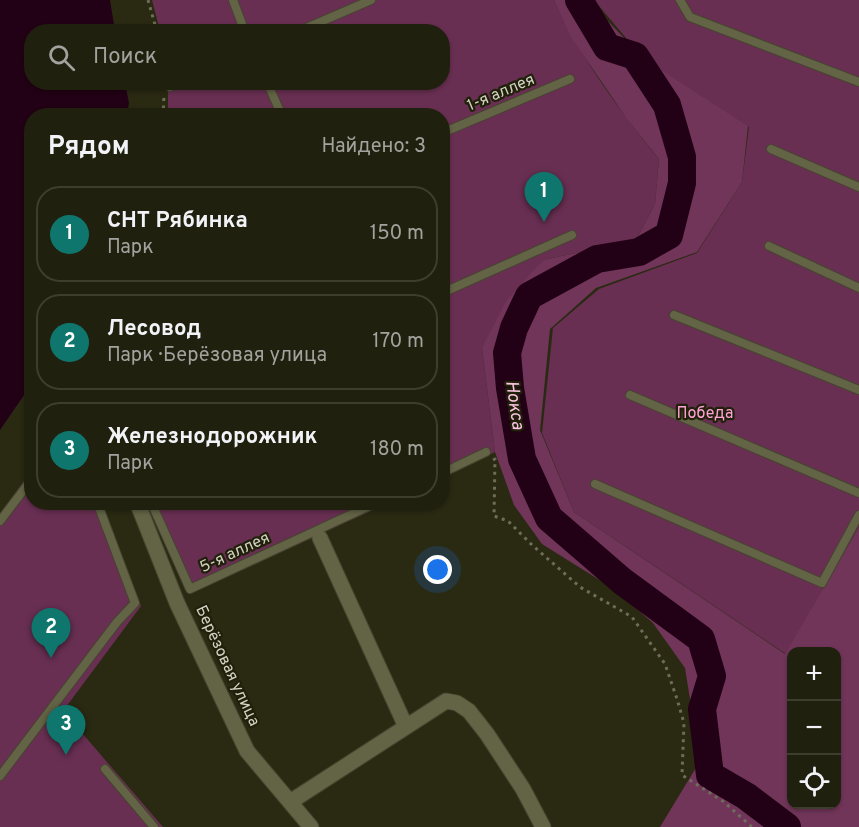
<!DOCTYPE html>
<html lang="ru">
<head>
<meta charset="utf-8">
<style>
	body { margin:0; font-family:Overpass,sans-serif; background:#2d2d1c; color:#f1f3f6 }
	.controls { position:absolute; right:18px; bottom:18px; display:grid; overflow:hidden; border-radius:12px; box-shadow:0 2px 4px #0004 }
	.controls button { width:54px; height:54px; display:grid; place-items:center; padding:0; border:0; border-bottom:2px solid #3d3e2e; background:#20200e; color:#f1f3f6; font:30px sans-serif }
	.you { position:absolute; left:438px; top:570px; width:21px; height:21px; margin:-15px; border:4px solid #fff; border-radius:50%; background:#1a73e8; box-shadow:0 0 0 9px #1a73e833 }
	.badge { display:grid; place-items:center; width:39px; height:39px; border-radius:50%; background:#0f766e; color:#fff; font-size:20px; font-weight:700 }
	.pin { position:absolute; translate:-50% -50px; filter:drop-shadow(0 2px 3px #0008) }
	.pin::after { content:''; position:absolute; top:32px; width:21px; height:18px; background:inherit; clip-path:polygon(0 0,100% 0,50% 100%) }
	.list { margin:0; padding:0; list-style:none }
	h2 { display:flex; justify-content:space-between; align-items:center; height:78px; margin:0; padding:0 24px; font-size:26px }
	h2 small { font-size:20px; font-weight:400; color:#a2a39e }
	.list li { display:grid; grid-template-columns:39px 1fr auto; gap:18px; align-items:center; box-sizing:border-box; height:96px; margin:0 12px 12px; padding:0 12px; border:2px solid #3d3e2e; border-radius:24px }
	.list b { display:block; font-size:22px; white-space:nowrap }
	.list p { margin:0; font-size:20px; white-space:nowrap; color:#a2a39e }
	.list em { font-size:20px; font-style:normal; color:#a2a39e }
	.icon { flex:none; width:33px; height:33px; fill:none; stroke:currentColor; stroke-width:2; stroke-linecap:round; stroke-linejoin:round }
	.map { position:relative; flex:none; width:859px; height:827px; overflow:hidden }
	.search { position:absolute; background:#20200e; box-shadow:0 2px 4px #0004; left:24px; top:24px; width:426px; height:66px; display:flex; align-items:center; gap:15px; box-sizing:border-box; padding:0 21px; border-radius:24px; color:#a2a39e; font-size:22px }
	.panel { position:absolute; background:#20200e; box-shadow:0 2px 4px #0004; left:24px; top:108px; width:426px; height:402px; border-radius:24px }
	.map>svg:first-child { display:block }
	.green { fill:#682f52 }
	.forest { fill:#713559; fill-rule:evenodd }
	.water { fill:#220015 }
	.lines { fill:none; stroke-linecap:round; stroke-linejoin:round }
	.river { stroke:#220015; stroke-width:28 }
	.lane-casing { stroke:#45452f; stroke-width:10 }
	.street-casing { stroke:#45452f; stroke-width:17 }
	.path { stroke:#6d6d5a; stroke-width:3; stroke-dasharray:3 4.5; stroke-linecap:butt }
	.lane { stroke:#636346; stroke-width:8 }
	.street { stroke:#636346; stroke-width:15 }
	.labels { text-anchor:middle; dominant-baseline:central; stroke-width:4.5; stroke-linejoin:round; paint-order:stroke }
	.street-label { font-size:16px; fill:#d3d3c5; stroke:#21200a }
	.park-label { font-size:16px; fill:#fea2d7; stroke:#21200a }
	.water-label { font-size:18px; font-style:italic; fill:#fdc4e3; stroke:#21200a }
</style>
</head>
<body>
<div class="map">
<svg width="859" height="827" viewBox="0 0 859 827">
	<rect width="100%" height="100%" fill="#2a2a13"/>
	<path class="green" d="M152 0H554C581 58 619 110 659 159L655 204 636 240 543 260 482 348 495 452 443 477 442 116 168 115V83L442 82V32L160 31Z
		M594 0H859V527L786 654 574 512 542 433 553 328 599 289 697 253 742 182 749 127 647 63Z
		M31 471 32 502 102 503 141 606 63 711 163 827H0V514Z
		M147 503H388L189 594Z"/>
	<path class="forest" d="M554 0H588L644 59 748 126 742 182 697 252 596 288 550 329 540 430 574 512 785 654 859 527V827H660L700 761 685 668 653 623 614 589 542 544 514 505 495 452 482 348 506 301 543 260 636 240 655 204 659 159 627 119 571 37ZM792 652H836V804H792Z"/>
	<path class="water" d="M0 0H110L115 31 32 32V82L125 83 129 103 127 115 32 116 31 385 0 430Z"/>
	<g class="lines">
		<path class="river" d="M579 0 607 47 635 56 667 105 682 157V183L669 235 639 252 597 259 529 296 514 328 507 353 510 388 522 459 549 518 622 581 701 639 712 676 702 709 710 775 746 796 787 827"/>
		<defs>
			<path id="lane" d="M233 0 245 32
				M680 0 690 17 859 82
				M297 32 371 0
				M267 82 282 116
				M170 87 180 82
				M442 133 570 79
				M771 149 859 187
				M769 246 859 288
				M442 293 572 235
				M674 315 859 390
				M630 395 859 493
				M442 473 486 452
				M595 484 822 583 859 515
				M151 502 190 589 378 502
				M0 521 32 479
				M105 769 154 827
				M0 776 117 622 135 603 97 502"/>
			<path id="street" d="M137 502 177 603 247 751 311 827
				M320 538 406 727
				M290 802 446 701 457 703 469 711 487 734 523 789 543 827"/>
		</defs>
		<use href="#lane" class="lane-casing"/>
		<use href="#street" class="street-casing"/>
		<path class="path" d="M148 0 157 32
			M163 116 164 96
			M493 460 495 459 494 516 508 521 532 545 580 587 632 617 665 664 677 699 684 723 682 775 724 802 752 827
			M387 508 399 502"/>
		<use href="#lane" class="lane"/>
		<use href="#street" class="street"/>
	</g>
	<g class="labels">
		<g class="street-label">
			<text transform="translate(501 93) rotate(-23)">1-я аллея</text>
			<text transform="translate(235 553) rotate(-25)">5-я аллея</text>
			<text transform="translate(227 666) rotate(65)">Берёзовая улица</text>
		</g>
		<g class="park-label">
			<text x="705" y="414">Победа</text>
		</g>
		<g class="water-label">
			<text transform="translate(514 405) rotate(82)">Нокса</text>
		</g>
	</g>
</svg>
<div class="controls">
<button>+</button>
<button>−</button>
<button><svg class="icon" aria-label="locate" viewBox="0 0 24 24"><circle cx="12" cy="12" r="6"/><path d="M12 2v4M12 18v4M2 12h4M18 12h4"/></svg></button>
</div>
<div class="you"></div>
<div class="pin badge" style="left:544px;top:222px">1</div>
<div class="pin badge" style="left:51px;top:658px">2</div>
<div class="pin badge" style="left:66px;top:755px">3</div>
<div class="search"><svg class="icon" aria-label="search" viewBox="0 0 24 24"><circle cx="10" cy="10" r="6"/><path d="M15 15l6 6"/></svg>Поиск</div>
<section class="panel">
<h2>Рядом<small>Найдено: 3</small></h2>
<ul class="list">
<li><span class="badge">1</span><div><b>СНТ Рябинка</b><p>Парк</p></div><em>150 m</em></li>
<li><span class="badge">2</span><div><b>Лесовод</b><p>Парк · Берёзовая улица</p></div><em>170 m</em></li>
<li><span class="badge">3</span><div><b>Железнодорожник</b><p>Парк</p></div><em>180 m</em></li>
</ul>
</section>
</div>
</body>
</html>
